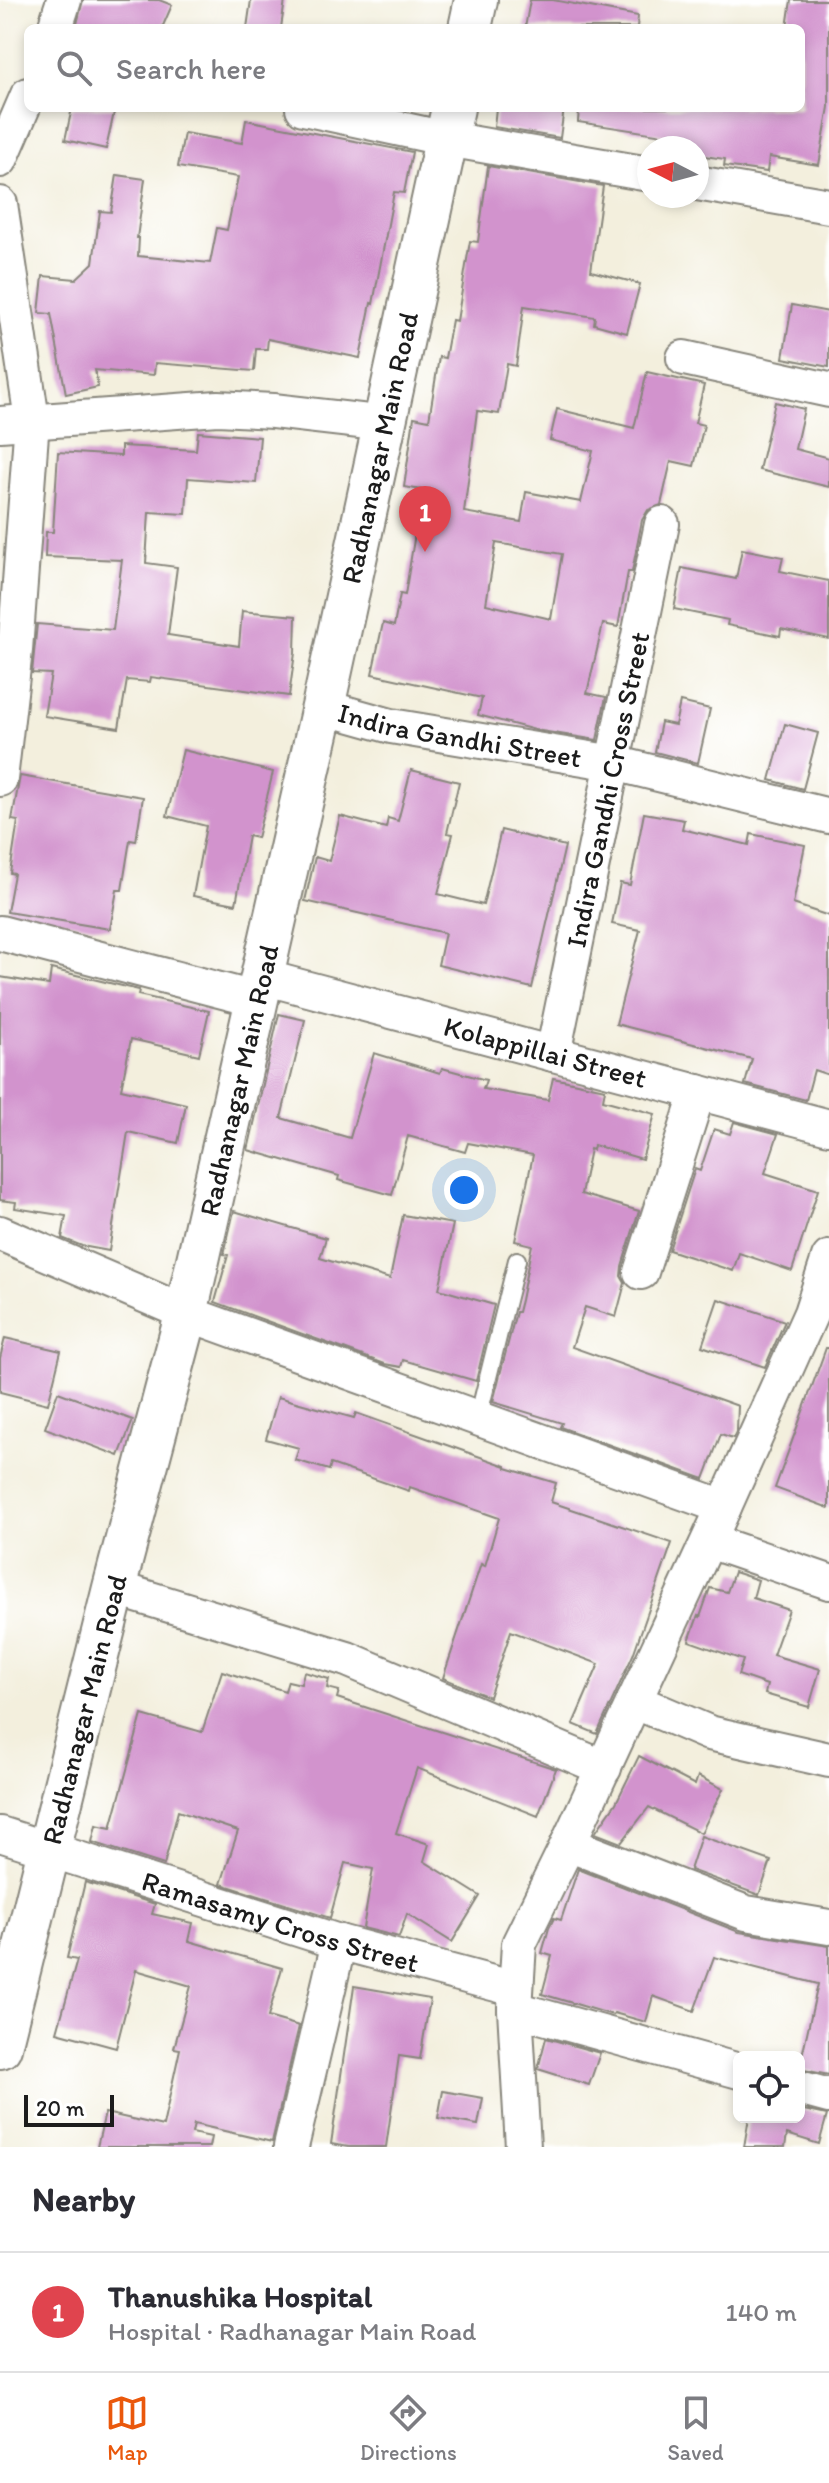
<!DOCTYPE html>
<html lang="en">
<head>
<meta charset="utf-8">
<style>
	body { margin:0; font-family:Itim,sans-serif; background:#f2f2f3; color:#2b2b33 }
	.controls { position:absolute; right:24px; bottom:24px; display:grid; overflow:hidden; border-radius:12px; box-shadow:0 4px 12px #0003 }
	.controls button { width:72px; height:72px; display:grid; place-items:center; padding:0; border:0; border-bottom:2px solid #e1e1e2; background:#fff; color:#2b2b33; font:40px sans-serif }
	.compass { position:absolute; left:637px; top:136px; width:72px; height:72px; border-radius:50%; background:#fff; box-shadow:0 4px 12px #0003; rotate:276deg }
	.scale { position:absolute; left:24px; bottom:20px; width:90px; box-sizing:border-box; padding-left:8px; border:4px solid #1c1c1c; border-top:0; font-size:22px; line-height:28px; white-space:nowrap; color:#1c1c1c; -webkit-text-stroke:6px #fff; paint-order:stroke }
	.you { position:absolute; left:464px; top:1190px; width:28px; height:28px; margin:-20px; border:6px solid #fff; border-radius:50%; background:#1a73e8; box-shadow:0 0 0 12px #1a73e833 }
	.badge { display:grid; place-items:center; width:52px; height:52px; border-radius:50%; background:#ea580c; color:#fff; font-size:26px; font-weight:700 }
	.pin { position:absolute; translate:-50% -66px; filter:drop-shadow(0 2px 4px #0008) }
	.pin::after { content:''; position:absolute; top:42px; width:28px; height:24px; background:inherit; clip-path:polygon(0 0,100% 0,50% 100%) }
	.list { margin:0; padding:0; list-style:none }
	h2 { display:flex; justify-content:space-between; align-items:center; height:104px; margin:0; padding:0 32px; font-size:34px }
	h2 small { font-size:26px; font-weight:400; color:#7c7c81 }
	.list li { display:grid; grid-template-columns:52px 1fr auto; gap:24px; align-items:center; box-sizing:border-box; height:120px; padding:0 32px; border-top:2px solid #e1e1e2 }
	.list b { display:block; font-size:30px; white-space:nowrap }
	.list p { margin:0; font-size:26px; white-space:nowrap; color:#7c7c81 }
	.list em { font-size:26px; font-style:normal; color:#7c7c81 }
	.icon { flex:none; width:44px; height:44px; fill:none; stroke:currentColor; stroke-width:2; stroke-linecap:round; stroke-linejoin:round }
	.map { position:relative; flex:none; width:829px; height:2147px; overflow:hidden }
	.search { position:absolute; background:#fff; box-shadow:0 4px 12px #0003; left:24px; right:24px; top:24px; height:88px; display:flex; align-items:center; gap:20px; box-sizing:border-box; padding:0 28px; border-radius:12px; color:#7c7c81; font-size:30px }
	.sheet { height:224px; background:#fff }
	nav { display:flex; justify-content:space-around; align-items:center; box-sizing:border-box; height:112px; border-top:2px solid #e1e1e2; background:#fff; font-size:22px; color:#7c7c81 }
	nav a { display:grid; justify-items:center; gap:4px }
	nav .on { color:#ea580c }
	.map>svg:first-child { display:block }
	.building { fill:#d293cd; fill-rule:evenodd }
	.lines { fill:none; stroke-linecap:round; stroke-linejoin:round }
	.service-casing { stroke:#88867c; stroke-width:20 }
	.minor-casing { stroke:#88867c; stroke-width:38 }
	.tertiary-casing { stroke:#88867c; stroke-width:46 }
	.service { stroke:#fff; stroke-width:16 }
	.minor { stroke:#fff; stroke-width:34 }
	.tertiary { stroke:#fff; stroke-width:42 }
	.labels { text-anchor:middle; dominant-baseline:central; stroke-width:6; stroke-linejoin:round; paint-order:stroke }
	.street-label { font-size:28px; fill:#1c1c1c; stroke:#fff }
</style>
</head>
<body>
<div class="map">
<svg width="829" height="2147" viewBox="0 0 829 2147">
	<rect width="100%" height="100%" fill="#fff"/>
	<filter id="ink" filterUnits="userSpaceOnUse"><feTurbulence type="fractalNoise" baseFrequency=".0125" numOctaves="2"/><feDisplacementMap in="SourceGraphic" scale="16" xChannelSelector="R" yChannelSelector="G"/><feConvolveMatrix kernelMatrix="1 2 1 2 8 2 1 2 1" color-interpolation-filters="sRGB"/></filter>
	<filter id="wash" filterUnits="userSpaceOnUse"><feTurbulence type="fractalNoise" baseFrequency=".006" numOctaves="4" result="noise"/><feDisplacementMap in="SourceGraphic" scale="32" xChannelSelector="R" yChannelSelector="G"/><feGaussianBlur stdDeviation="1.8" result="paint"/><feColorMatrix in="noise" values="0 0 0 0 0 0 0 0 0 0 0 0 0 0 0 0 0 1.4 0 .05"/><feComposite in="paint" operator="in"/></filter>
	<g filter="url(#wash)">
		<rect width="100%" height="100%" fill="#f3efdd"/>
		<g id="blocks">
			<path class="building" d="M83 0H159L172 5 162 28H76Z
				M251 0H285L281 28H247Z
				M530 0H553L638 16 637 28H525Z
				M791 0H829V107L819 165 769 157 767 172 724 166 725 159 697 155V148H682L683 138 578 122 579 108H801V28H787Z
				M72 108H115L106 149 65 140Z
				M496 108H564L560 138 494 127Z
				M246 120 412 152 404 193 394 192 373 304 371 303 360 358 268 339 267 349H256L254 371 155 363 154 375 95 370 98 387 66 394 51 314 39 313 43 276 76 279 93 263 100 211 111 212 117 175 145 179 137 238H139L138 256 210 263 217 228 227 230 238 177 178 167 184 133 242 143Z
				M488 166 603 186 591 271 640 284 627 333 594 324 595 317 524 306 516 366 507 364 499 414 477 411 464 512 521 522 526 492 581 502 593 451 550 440 557 409 634 428 647 372 704 385 695 423 704 425 694 466 671 461 661 505 648 510 642 520 632 572H628L618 627 603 624 587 693 606 697 597 740 535 730 478 715 482 698 372 674 383 623 394 626 400 594 405 595 422 490 404 487 414 417 429 420 439 357 445 358 452 320 457 321 470 241 478 242ZM496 543 562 554 551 619 486 604Z
				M792 305 829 312V367L783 358Z
				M775 402 804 409 795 449 829 458V487L759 470Z
				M198 432 260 437 256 483 188 478 186 514 149 512 146 563 177 567 168 635 239 646 242 611 296 616 295 653 289 696 151 677 150 682 127 680 119 728 44 716 51 674 32 673 37 624 113 630 122 560 45 557 46 532H53L58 452 121 456V446L196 450Z
				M742 549 783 557 780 571 829 581V639L781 629 780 636 727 625 728 620 674 609 682 568 736 579Z
				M680 702 710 709 698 763 655 752 661 722 675 725Z
				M785 724 818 733 803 789 770 780Z
				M183 750 273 772 257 838 248 836 236 904 193 896 206 826 167 816Z
				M411 770 459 782 447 833 453 834 438 894 483 905 501 830 565 846 532 988 438 965 445 933 305 901 315 857 329 861 340 816 386 828 388 818 398 821Z
				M20 776 143 797 136 841 130 840 122 890H117L110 929 7 912 14 874 10 873 18 821 12 820Z
				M644 813 684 820 682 829 749 845 751 834 805 845 793 904 829 916V1075L814 1070 806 1100 745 1084 752 1059 616 1024 640 930 612 924 620 883 630 885Z
				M51 969 139 990 138 995 209 1011 199 1055 131 1039 121 1089 186 1104 178 1143 128 1132 109 1251 82 1246 62 1238 66 1216 15 1208 16 1202 0 1200V977L49 985Z
				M279 1014 305 1020 281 1118 350 1138 374 1053 440 1073 442 1068 486 1080 483 1089 548 1100 553 1078 605 1089 603 1100 655 1114 642 1159 594 1145 593 1150 590 1149 581 1194 639 1211 622 1266 621 1276 625 1283 616 1317 585 1307 572 1347 738 1406 737 1430 733 1438 721 1434 704 1479 560 1427 562 1423 493 1402 516 1312H518L521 1300 532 1245 515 1241 533 1155 468 1143 465 1152 408 1136 392 1195 338 1180 339 1176 248 1150Z
				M734 1122 778 1134 765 1173 818 1190 792 1271 739 1253 733 1271 669 1250 695 1169 700 1171 714 1129 730 1134Z
				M234 1211 326 1238 320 1258 390 1279 403 1215 453 1224 439 1289 494 1305 476 1381 403 1360 401 1367 385 1364 215 1302 228 1255 224 1254Z
				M718 1299 785 1321 765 1367 702 1346Z
				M5 1338 61 1351 48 1404 0 1392V1358Z
				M826 1348H829V1508L775 1488Z
				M58 1392 133 1420 119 1456 45 1428Z
				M278 1397 354 1418 356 1413 506 1466V1468L556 1483 551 1502 672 1543 633 1655 597 1734 573 1724 599 1664 511 1631 489 1697 443 1678 481 1564 485 1566 499 1518 410 1487 409 1491 331 1464 329 1470 295 1460 299 1448 266 1439Z
				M734 1572 758 1580 753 1598 789 1610 773 1655 820 1669 809 1707 765 1694 767 1685 738 1675 743 1660 689 1641 698 1616 700 1617 710 1588 727 1592Z
				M222 1671 285 1691 288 1681 301 1684 304 1672 329 1679 327 1688 339 1691 337 1698 556 1769 538 1816 417 1768 396 1833 429 1844 424 1861 480 1896 452 1942 407 1914 399 1937 363 1928 373 1869 345 1863 330 1918 221 1884 238 1831 178 1811 164 1865 92 1842 96 1825 111 1828 142 1715 202 1732Z
				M639 1756 695 1785 698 1776 723 1789 701 1833 649 1807 621 1843 595 1833 616 1803Z
				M701 1836 771 1861 759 1895 690 1870Z
				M578 1869 739 1932 829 1946V2075L799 2069 818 1984 714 1957 694 2011 653 1996 646 2022 614 2013 613 2015 542 1994 552 1956 542 1953 549 1928 554 1918 561 1920Z
				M85 1882 155 1904 152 1914 193 1923 189 1941 282 1968 268 2017 299 2026 272 2142 194 2124 192 2133 211 2137 209 2147H97L105 2113 163 2126 180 2049 174 2048 191 1986 136 1970 116 2048 57 2032 77 1960 67 1958Z
				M354 1986 430 1999 420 2059 399 2056 386 2147H349L331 2144Z
				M546 2038 600 2053 589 2085 538 2069Z
				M443 2091 483 2098 478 2125 438 2118Z
				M799 2109 827 2115 819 2144 787 2134 785 2147H744L749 2117H799Z"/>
		</g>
	</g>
	<g filter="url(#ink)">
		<use href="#blocks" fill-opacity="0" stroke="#88867c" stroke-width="2"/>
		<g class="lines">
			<defs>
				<path id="service" d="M478 1418 517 1260"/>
				<g id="minor">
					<path d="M55 28 64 0"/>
					<path d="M303 108 447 139 649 174"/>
					<path d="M0 160 28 95"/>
					<path d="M697 183 829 206"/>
					<path d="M0 204 32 420 15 650 0 779"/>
					<path d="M684 358 829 390"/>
					<path d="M0 424 218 408 273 411 386 424"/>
					<path id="s1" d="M323 707 391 726 614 763 829 816"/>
					<path d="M0 933 258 1000"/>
					<path id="s2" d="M263 977 829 1127"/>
					<path id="s3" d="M553 1054 662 524"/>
					<path d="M0 1233 186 1313 724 1507"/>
					<path d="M641 1272 698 1092"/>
					<path d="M709 1541 829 1582"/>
					<path d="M114 1588 347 1659 604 1768"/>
					<path d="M634 1701 709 1733 829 1760"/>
					<path id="s4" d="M0 1834 339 1942 515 1989"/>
					<path d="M568 1844 746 1913 829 1927"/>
					<path d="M515 2009 739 2071"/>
					<path d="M799 2088 829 2096"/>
					<path d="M291 2147 339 1942"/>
					<path d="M523 2147 515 2009 519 1944 568 1844 724 1507 811 1313 829 1258"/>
				</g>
				<g id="tertiary">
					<path d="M470 28 476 0"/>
					<path id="s5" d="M0 2047 114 1588 182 1331 323 707 453 108"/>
				</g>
			</defs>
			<use href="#service" class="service-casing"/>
			<use href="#minor" class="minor-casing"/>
			<use href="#tertiary" class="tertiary-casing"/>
			<use href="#service" class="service"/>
			<use href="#minor" class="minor"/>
			<use href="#tertiary" class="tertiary"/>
		</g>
	</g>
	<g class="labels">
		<g class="street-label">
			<text stroke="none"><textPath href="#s5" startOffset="1644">Radhanagar Main Road</textPath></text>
			<text stroke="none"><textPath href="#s1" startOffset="140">Indira Gandhi Street</textPath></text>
			<text stroke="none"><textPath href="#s3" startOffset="270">Indira Gandhi Cross Street</textPath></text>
			<text stroke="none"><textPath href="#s2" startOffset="292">Kolappillai Street</textPath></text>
			<text stroke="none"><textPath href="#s5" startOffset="996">Radhanagar Main Road</textPath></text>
			<text stroke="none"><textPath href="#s5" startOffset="348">Radhanagar Main Road</textPath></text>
			<text stroke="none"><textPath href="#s4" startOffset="294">Ramasamy Cross Street</textPath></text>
		</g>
	</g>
</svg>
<div class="controls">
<button><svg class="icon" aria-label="locate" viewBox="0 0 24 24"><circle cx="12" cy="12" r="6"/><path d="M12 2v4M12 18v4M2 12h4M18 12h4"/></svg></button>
</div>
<svg class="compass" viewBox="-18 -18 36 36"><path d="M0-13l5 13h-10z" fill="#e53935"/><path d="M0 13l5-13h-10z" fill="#7c7c81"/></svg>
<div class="scale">20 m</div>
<div class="you"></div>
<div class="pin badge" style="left:425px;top:552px;background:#e0444e">1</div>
<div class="search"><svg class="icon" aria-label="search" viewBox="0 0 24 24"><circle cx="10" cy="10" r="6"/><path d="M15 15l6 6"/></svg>Search here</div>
</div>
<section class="sheet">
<h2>Nearby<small></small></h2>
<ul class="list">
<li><span class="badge" style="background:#e0444e">1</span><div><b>Thanushika Hospital</b><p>Hospital · Radhanagar Main Road</p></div><em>140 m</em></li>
</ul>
</section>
<nav>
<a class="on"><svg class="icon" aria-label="map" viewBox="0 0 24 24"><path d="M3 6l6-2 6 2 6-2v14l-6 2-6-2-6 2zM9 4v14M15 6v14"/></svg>Map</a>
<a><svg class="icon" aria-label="directions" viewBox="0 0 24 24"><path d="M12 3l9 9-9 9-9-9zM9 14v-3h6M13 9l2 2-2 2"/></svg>Directions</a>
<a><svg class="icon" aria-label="saved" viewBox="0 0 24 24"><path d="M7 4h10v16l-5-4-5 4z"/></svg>Saved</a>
</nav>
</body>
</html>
